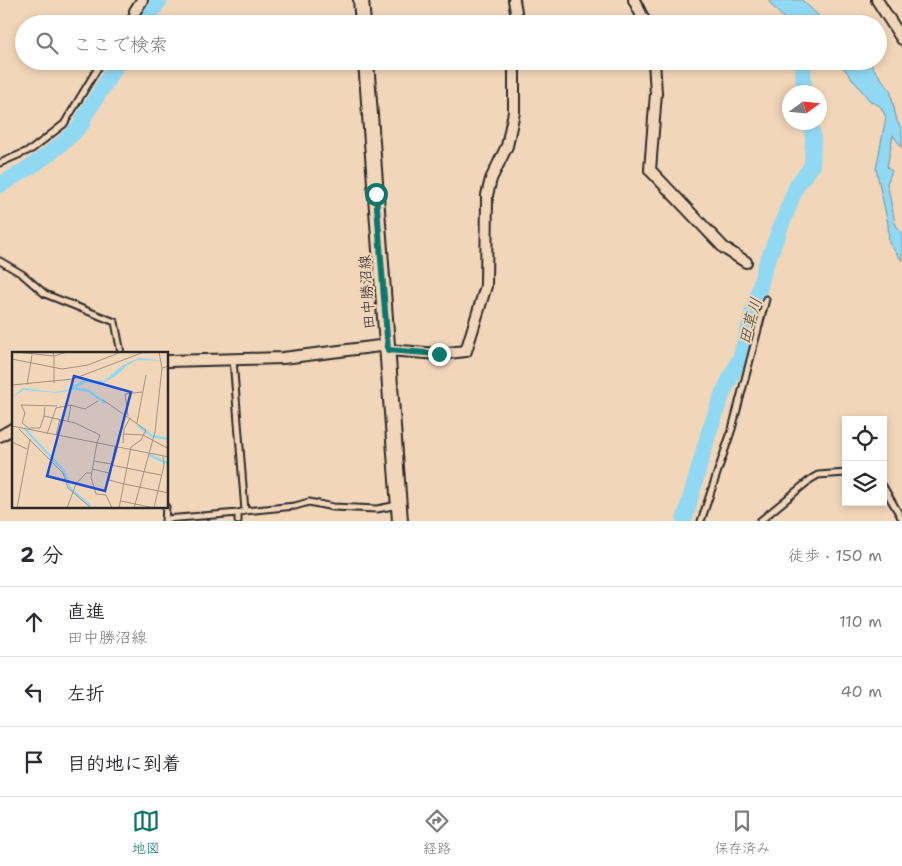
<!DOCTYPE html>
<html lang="ja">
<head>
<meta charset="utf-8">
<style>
	body { margin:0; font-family:"Shantell Sans","Klee One",sans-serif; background:#f2f2f3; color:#2b2b33 }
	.controls { position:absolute; right:15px; bottom:15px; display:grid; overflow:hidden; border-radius:0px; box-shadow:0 2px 8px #0003 }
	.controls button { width:45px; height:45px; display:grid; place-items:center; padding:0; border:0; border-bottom:1px solid #e1e1e2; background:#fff; color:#2b2b33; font:25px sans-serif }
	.compass { position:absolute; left:782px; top:85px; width:45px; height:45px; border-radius:50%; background:#fff; box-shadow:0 2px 8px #0003; rotate:75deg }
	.stop { position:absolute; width:15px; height:15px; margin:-11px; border:4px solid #0f766e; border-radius:50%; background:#fff }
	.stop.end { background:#0f766e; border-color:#fff; box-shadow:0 1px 5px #0008 }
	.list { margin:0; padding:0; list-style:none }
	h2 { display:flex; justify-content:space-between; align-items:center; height:65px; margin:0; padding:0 20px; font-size:21px }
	h2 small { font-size:16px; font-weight:400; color:#7c7c81 }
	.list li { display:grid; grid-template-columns:32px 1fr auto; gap:15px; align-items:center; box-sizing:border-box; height:70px; padding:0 20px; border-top:1px solid #e1e1e2 }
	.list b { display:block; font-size:19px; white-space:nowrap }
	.list p { margin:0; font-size:16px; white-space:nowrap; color:#7c7c81 }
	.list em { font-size:16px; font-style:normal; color:#7c7c81 }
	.icon { flex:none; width:28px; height:28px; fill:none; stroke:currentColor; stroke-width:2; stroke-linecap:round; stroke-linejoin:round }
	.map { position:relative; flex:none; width:902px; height:521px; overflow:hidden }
	.search { position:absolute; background:#fff; box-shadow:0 2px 8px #0003; left:15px; right:15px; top:15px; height:55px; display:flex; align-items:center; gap:12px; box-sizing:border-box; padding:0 18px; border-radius:28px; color:#7c7c81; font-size:19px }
	.sheet { height:275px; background:#fff }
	nav { display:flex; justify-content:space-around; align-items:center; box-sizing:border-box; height:70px; border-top:1px solid #e1e1e2; background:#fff; font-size:14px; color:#7c7c81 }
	nav a { display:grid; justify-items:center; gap:2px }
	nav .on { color:#0f766e }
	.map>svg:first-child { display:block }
	.water { fill:#91d9f3; stroke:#6893a3 }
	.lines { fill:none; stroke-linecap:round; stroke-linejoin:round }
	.river { stroke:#91d9f3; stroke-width:16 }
	.service-casing { stroke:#2b2b2b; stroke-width:9 }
	.minor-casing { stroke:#2b2b2b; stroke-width:14 }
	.secondary-casing { stroke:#2b2b2b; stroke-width:18 }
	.service { stroke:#f2d6b9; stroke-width:5 }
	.minor { stroke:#f2d6b9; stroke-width:10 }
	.secondary { stroke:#f2d6b9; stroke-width:14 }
	.route { stroke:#0f766e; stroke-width:6 }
	.labels { text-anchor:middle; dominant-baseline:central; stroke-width:4; stroke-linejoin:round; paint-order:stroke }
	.street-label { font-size:15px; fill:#2b2b2b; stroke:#f2d6b9 }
	.water-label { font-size:16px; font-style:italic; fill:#3a4549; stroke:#f2d6b9 }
	.inset-river { fill:none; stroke:#91d9f3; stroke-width:2.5 }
	.inset-road { fill:none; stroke:#a29280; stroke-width:1 }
	.view { fill:#1d4ed8; fill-opacity:0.15; stroke:#1d4ed8; stroke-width:2.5 }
	.inset-edge { fill:none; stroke:#2b2b2b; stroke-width:2.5 }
</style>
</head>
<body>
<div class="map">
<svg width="902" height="521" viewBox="0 0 902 521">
	<rect width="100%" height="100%" fill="#f2d6b9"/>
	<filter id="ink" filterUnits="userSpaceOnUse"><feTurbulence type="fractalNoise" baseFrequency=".02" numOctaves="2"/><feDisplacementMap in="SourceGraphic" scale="10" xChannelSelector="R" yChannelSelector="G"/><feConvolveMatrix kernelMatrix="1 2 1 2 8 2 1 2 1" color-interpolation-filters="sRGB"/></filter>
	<g filter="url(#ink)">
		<path class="water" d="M768 0H802L827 24C794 24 789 29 768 0Z
			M838 61H868L890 90 897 121 902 130V148L893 135 887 167 892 171 887 183 895 223 902 235V261L889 243 888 224 876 169 886 117 880 106 870 101Z"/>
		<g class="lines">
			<path class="river" d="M143 24 160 0
				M803 61 804 92
				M0 185C31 167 59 150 83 123V119L119 61
				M684 521 709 432 722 395 741 356 765 267 797 185 812 166 813 136 810 122"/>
			<defs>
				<path id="service" d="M127 24 135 11
					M0 163 32 149 64 124 102 61
					M0 261 22 274 45 294 115 322 121 353
					M233 359 245 511
					M883 486 902 519
					M238 513V521
					M166 519 238 513 245 511 295 506 309 502 333 507 377 509 398 505
					M165 521 166 507
					M701 521 732 429 766 299
					M760 521 811 479 818 475 846 473"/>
				<path id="minor" d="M514 0 518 24
					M634 0 646 24
					M877 0 902 39
					M135 11 142 0
					M654 61 656 93 650 170 724 248 746 262
					M388 350 439 354 466 351 486 286 487 195 491 179 507 146 514 112V61
					M168 361 283 358 388 345
					M0 436 14 428"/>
				<path id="secondary" d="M361 0 363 24
					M366 61 400 521"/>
			</defs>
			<use href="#service" class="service-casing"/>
			<use href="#minor" class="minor-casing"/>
			<use href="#secondary" class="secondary-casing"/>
			<use href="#service" class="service"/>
			<use href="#minor" class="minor"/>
			<use href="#secondary" class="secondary"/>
		</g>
	</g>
	<g class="lines" filter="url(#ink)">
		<path class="route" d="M376 194 388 350 439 354"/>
	</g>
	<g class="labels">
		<g class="street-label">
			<text transform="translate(367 292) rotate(-94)">田中勝沼線</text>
		</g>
		<g class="water-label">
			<text transform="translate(750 321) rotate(-74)">田草川</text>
		</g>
	</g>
	<g transform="translate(12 352)">
		<rect width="156" height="156" fill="#f2d6b9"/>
		<path d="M127 6 156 9 125 8 114 14 105 23 88 33 74 30 60 38 46 41 12 38 0 45 11 36 43 40 55 38 71 28 92 29 111 13Z" fill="#91d9f3"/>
		<path class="inset-river" d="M61 36 77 39 93 51M125 73 140 84 157 87M12 76 51 118 59 137 78 154M137 103 157 112"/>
		<path class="inset-road" d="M3 0 42 4V31M41 0 42 4 55 0M147 0 150 16M0 7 50 17 76 13 109 0M0 33 61 27 132 0M15 33 20 3M91 48 134 78 129 88 119 95 107 156M33 55 32 64 63 71 88 83 85 91M116 64 113 42 130 40M56 69 59 53M125 71 134 23M0 74 157 105M18 76H28L32 64M7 77 51 121 56 136 79 156M18 77 10 71 13 61 9 53 45 54M35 82 44 56 58 53 73 57 86 49M111 82 131 83M44 83 48 67M131 83 157 97M0 90 15 97M85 91 79 125 84 142 94 143 100 156M111 91 112 77 118 66M103 95 97 128 112 132M82 109 99 112M99 113 149 123M80 117 97 121M112 132 157 141M109 149 142 156M5 156 18 87M55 156 64 132 74 121H79M122 156 143 80 150 16 157 14M142 156 152 113 151 104"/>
		<path class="view" d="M62 24 119 40 93 139 35 124Z"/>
		<rect width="156" height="156" class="inset-edge"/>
	</g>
</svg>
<div class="controls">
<button><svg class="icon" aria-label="locate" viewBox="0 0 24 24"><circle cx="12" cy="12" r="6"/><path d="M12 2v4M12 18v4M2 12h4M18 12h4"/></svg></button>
<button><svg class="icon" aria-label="layers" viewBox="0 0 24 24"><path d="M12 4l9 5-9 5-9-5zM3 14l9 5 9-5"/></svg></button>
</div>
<svg class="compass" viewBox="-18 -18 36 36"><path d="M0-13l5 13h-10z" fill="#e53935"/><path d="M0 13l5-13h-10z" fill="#7c7c81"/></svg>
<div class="stop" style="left:376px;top:194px"></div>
<div class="stop end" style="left:439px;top:354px"></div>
<div class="search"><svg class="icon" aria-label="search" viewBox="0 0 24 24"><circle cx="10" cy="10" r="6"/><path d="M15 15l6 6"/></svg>ここで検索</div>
</div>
<section class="sheet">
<h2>2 分<small>徒歩 · 150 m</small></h2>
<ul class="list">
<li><svg class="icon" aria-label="ahead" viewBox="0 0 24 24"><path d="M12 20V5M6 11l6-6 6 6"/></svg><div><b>直進</b><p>田中勝沼線</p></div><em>110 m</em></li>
<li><svg class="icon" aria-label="left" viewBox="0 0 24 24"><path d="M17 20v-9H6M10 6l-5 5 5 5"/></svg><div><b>左折</b></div><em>40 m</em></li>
<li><svg class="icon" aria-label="arrive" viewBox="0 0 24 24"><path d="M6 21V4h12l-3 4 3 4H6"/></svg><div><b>目的地に到着</b></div></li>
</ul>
</section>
<nav>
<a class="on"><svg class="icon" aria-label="map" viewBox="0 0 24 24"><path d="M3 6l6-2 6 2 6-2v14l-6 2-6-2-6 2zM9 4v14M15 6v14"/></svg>地図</a>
<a><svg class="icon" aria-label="directions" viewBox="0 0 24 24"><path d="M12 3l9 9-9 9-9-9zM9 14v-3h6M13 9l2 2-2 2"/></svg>経路</a>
<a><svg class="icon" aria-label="saved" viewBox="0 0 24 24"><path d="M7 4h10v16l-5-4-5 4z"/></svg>保存済み</a>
</nav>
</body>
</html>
